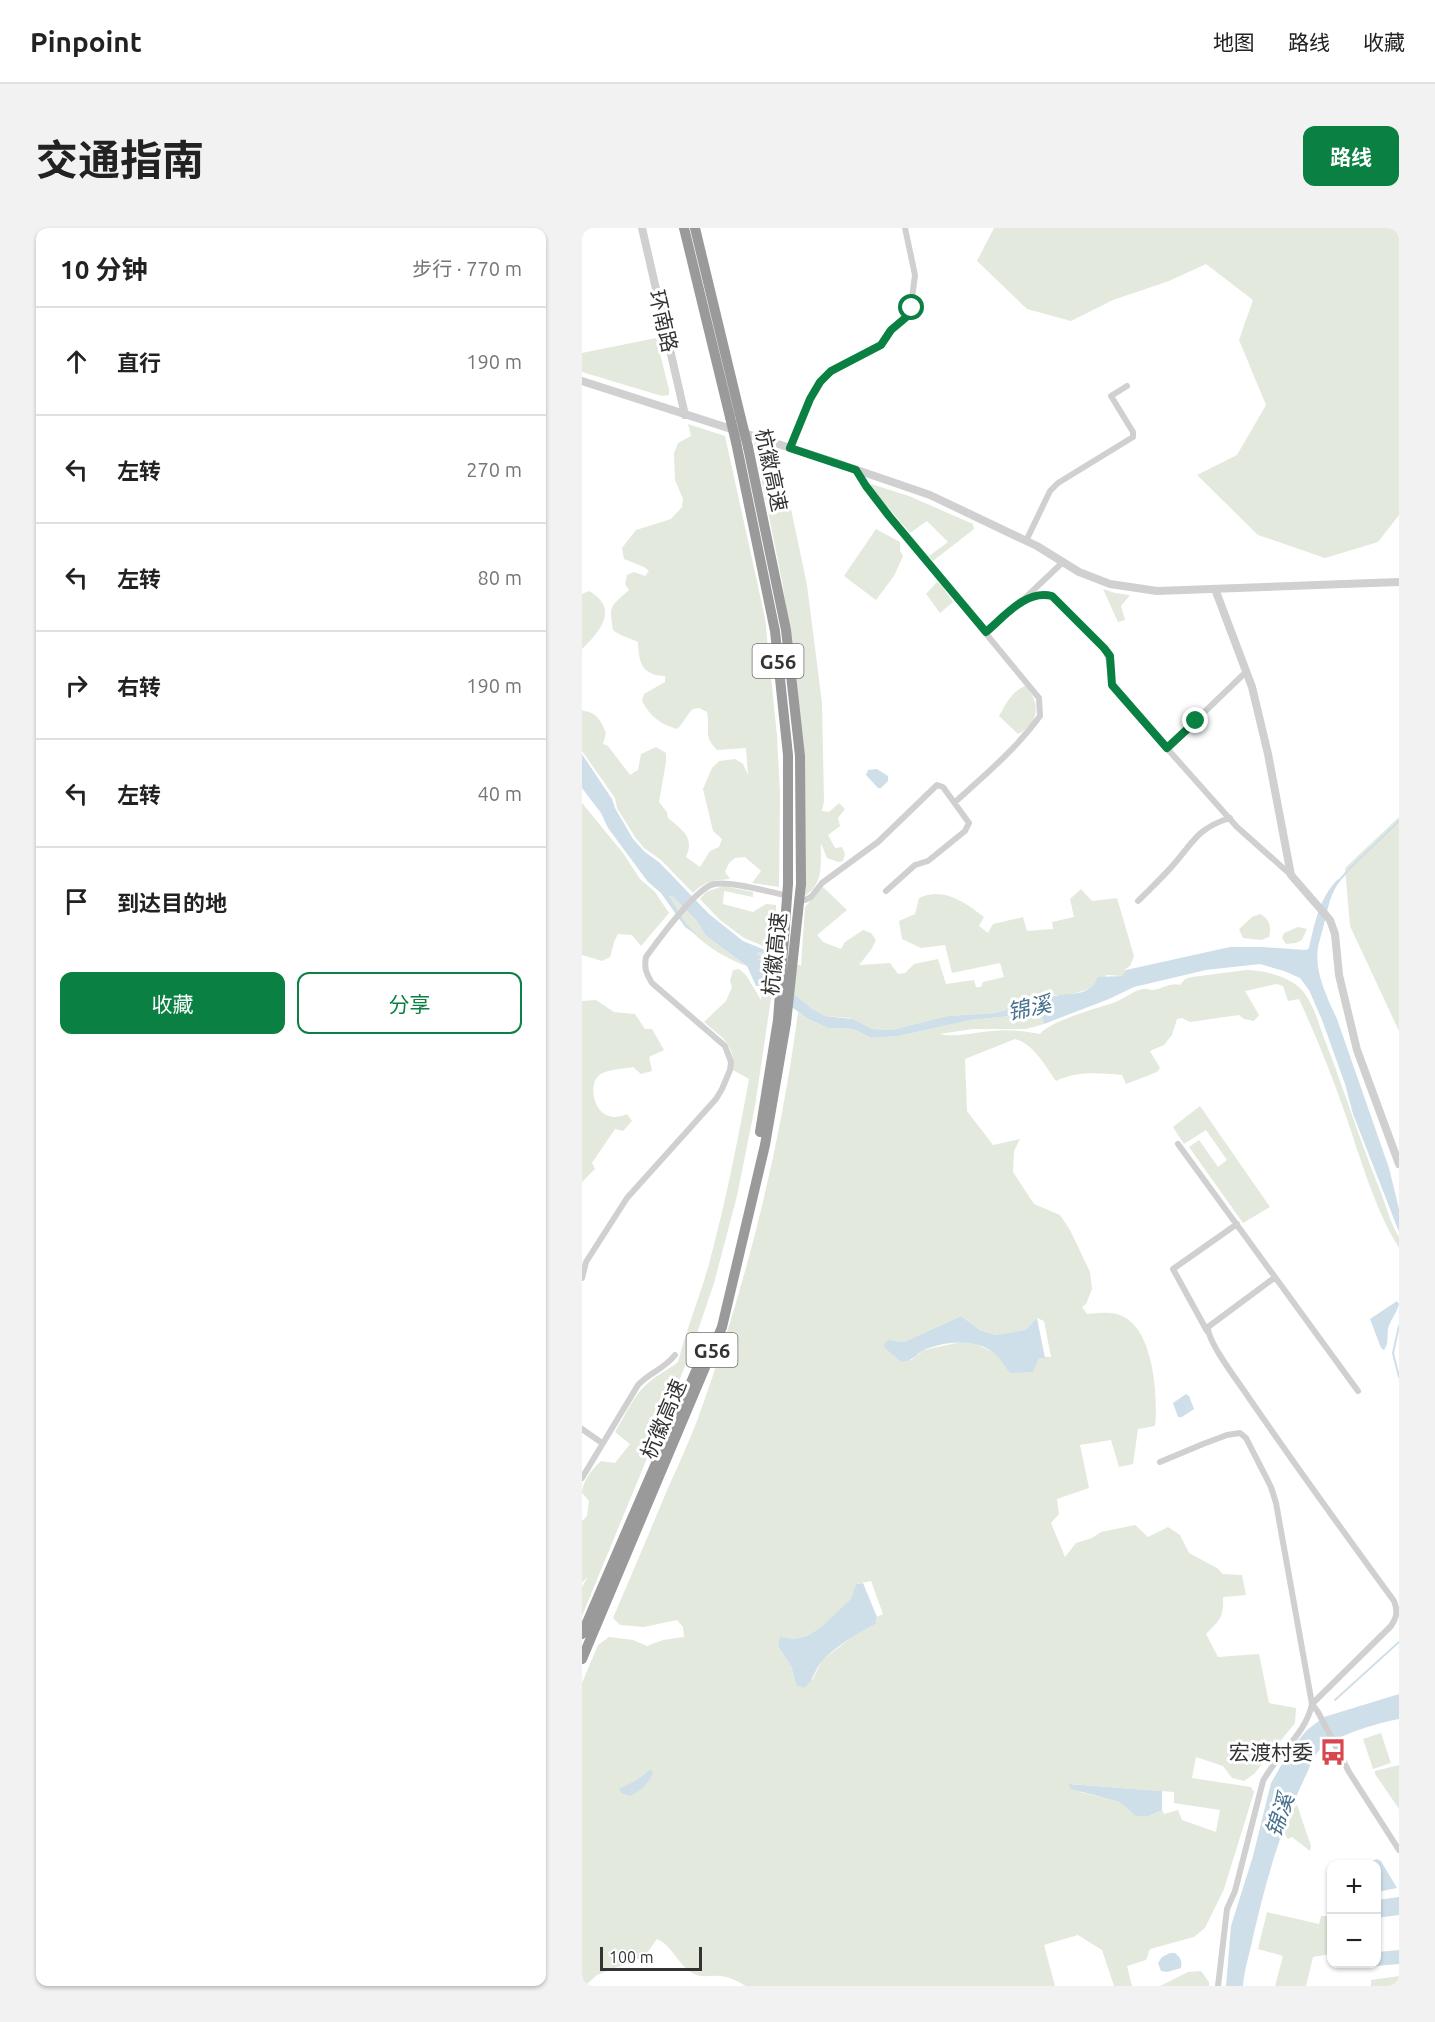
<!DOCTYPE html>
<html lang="zh">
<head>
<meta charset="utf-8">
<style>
	body { margin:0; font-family:Ubuntu,"Noto Sans SC",sans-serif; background:#f2f2f2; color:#222 }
	.controls { position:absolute; right:18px; bottom:18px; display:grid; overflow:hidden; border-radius:12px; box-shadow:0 2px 4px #0004 }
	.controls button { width:54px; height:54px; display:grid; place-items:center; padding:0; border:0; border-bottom:2px solid #e0e0e0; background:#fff; color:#222; font:30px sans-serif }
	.scale { position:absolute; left:18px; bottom:15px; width:102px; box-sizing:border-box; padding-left:6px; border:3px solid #333; border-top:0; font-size:16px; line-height:21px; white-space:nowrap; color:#333; -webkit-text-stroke:4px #fff; paint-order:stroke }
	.stop { position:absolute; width:18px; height:18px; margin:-14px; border:4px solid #0b8043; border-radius:50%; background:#fff }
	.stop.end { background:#0b8043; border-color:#fff; box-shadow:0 2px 6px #0008 }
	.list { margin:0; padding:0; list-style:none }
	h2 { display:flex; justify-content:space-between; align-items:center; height:78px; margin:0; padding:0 24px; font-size:26px }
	h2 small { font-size:20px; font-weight:400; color:#767676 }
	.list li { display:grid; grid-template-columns:39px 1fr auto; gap:18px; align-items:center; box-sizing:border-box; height:108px; padding:0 24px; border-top:2px solid #e0e0e0 }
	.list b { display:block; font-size:22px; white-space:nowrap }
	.list em { font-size:20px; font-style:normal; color:#767676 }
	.actions { display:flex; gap:12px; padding:18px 24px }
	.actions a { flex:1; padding:14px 0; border:2px solid #0b8043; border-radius:12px; text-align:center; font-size:21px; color:#0b8043 }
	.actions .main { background:#0b8043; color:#fff }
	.icon { flex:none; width:33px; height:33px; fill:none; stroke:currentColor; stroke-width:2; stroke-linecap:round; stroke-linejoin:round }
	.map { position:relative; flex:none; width:817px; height:1758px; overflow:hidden; border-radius:12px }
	header { display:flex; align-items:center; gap:36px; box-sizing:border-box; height:84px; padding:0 30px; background:#fff; border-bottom:2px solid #e0e0e0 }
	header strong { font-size:28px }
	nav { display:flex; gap:33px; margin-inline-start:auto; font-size:21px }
	.intro { display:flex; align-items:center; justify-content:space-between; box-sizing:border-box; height:144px; padding:0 36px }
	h1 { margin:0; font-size:42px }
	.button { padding:15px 27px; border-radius:12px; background:#0b8043; color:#fff; font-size:21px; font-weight:700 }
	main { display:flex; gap:36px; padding:0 36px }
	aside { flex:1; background:#fff; border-radius:12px; box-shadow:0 2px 4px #0004 }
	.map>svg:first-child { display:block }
	.green { fill:#e3e9dd; fill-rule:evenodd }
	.water { fill:#cfdfe9 }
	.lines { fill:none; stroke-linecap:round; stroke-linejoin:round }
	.stream { stroke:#cfdfe9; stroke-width:2 }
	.minor { stroke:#d0d0d0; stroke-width:6 }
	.tertiary { stroke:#d0d0d0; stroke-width:8 }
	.motorway { stroke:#9a9a9a; stroke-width:10 }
	.motorway-bridge { stroke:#9a9a9a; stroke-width:10 }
	.route { stroke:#0b8043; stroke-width:8 }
	.labels { text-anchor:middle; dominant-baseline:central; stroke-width:6; stroke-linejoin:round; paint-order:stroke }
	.shield { fill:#fff; stroke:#707070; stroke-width:1.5 }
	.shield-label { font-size:20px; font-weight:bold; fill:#333 }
	.street-label { font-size:21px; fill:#333; stroke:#fff }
	.poi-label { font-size:21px; fill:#333; stroke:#fff; text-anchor:end }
	.water-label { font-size:22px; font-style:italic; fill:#47718f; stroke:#fff }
</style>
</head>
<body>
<header>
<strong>Pinpoint</strong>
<nav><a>地图</a><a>路线</a><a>收藏</a></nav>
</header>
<div class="intro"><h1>交通指南</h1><a class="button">路线</a></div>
<main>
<aside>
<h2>10 分钟<small>步行 · 770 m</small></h2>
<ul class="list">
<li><svg class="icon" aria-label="ahead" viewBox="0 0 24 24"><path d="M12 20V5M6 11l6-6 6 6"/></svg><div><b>直行</b></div><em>190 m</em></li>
<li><svg class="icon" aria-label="left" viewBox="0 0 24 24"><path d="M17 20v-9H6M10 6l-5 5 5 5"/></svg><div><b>左转</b></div><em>270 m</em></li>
<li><svg class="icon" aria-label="left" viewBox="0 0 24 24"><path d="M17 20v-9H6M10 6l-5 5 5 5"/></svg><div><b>左转</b></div><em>80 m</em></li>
<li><svg class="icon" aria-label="right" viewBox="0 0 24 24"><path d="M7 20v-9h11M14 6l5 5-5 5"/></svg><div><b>右转</b></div><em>190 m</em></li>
<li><svg class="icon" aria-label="left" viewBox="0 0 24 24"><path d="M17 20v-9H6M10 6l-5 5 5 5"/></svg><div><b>左转</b></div><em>40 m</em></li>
<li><svg class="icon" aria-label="arrive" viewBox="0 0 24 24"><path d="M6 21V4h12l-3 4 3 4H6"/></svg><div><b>到达目的地</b></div></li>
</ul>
<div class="actions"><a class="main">收藏</a><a>分享</a></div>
</aside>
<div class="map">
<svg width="817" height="1758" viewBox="0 0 817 1758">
	<rect width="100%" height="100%" fill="#fff"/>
	<path class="green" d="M412 0H817V287L796 314 743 330 676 307 615 247 655 227 684 177 657 112 671 72 624 36 587 53 531 72 489 93 445 81 395 33Z
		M74 110 87 161V167L80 168 0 144V125Z
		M106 196 143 208 183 390 195 508 198 566 197 659 170 655 179 643 163 629 153 630 147 635 143 644 148 651C133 652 122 653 111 665L79 632 62 620 53 609 35 580 33 570 0 523V481L1 483C15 484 19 493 24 505L21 516 26 518 48 547 56 542 59 526 74 519 84 525V534L77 574 85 584 86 590C100 602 113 609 104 629L118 639 128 623 137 619 140 611 131 603 121 561 130 540 137 533 153 531 161 536 166 547 164 520 135 522C120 507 129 502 125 484L117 480 111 481C104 487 102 495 95 501 78 496 68 488 60 473L62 466 83 454V448C60 447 57 436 56 414 48 410 38 408 31 402 27 377 28 379 47 362L43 356 45 347 52 344 63 348 67 343 62 339 42 331 40 320 54 302 89 291 100 279 101 271 93 252 92 225 96 215 109 208Z
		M172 214 189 223 186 226 194 255 205 262 225 357 240 475 242 573 240 583 247 584 257 575 263 581 256 590 258 598 246 607 253 620 260 619 263 626 261 633 256 634 245 630 239 615C238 636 243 654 223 668V622L214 443 200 353Z
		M289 256 327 268 391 296 392 301 351 333 347 328 366 314 345 293 328 305 289 260Z
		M294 301 318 314V323L321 328 312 348 294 372 262 348Z
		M355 354 360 358 371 374 358 385 344 366Z
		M521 361 533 365 548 367 539 378 543 392 536 394Z
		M7 363C38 381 18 403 0 421V366Z
		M443 458C459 474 458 495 436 506L417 488C424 476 429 464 443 458Z
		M0 575 41 625 58 651 73 664 87 685 59 718 50 707 36 706 32 714 28 729 20 733 0 727Z
		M817 589V803L768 698 763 640Z
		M141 658 171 664V669L142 663 141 676 171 684 184 676 194 677V723L162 710 138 692 118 671 124 664Z
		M241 659 265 682 235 707 241 714 259 721 263 714 281 702 289 705 294 712 289 722 277 737 308 735 316 746 323 745 332 736 356 731 364 756 392 752 394 759H399L401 754 422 749 418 735 370 745 363 717 339 720 320 711 317 693 333 686 337 670C361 658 384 675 402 689L397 698 406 705 411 696 441 689 445 703 471 701 470 694 492 689 488 671 499 661 510 673 535 670 552 728 548 738 542 742H544L540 748 525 747 507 761 481 769 474 767 466 769 460 773 412 785 365 788 310 802 290 801 268 790 243 788 229 780 183 741 174 729 176 723 185 726 188 724 219 738 223 679Z
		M86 668H90L114 692 124 708 165 738C133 727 98 701 86 668Z
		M678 686C687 690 690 699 687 709L679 712 661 710 657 701 670 689Z
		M716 699 725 701 720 712 714 715 704 716 700 710 702 705Z
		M157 741 164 747 179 772 181 758 190 764 173 878 155 968 132 1055 108 1126 0 1388V1359L6 1348 0 1355V1293L5 1288 7 1273 0 1265C0 1254 11 1240 19 1233L33 1235 48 1216 33 1204C43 1188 51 1168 65 1156 73 1148 86 1142 96 1134 105 1099 119 1066 128 1032 144 972 156 912 167 851L151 842C152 814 142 812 122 794L144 773 150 759 148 753 151 742Z
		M664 742C681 742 706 748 719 761 732 775 737 798 744 815 763 864 778 913 798 962 804 977 808 995 817 1009V1020C793 981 780 935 765 891 751 850 735 810 717 771L706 773 701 758 694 756 663 763 677 787 672 793 662 791 657 787 608 794 600 790 595 791 590 807 582 817 568 823 578 840 575 844 544 856 540 847C517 845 495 843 474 853 463 838 452 816 433 811L383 831 385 883 411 917 438 911 432 923 431 944 452 976 478 987 488 1002 508 1044 510 1061 504 1076 500 1079 505 1086C517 1085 531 1083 542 1089 572 1104 576 1170 573 1198L556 1201 551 1236 537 1239 529 1212 498 1217 507 1260 475 1271 477 1286 469 1295 483 1329 494 1315 510 1310 519 1304 553 1297 566 1309 586 1299 598 1307 607 1325 635 1340 641 1346 660 1347 664 1367 641 1369C642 1389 638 1392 624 1406L636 1429 677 1426 687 1475 714 1480 713 1495 672 1546 662 1553 650 1550 641 1538 614 1529 610 1550 669 1559 672 1564 642 1661 623 1700 612 1709 568 1721 564 1732 545 1738 550 1758H532L520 1722 496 1707 462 1717 473 1758H164C157 1754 146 1748 137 1748 127 1747 119 1751 109 1744 95 1735 90 1717 75 1711L63 1728 15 1747 4 1757 0 1758V1455L16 1417 27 1409 51 1412 65 1418 81 1412 102 1409 101 1399 95 1392 62 1399 38 1397 31 1390C50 1346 68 1303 86 1260 96 1238 106 1216 115 1193 163 1061 198 923 216 784L226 791 246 800 271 801 289 810 317 808 389 792 459 785 462 796 444 801H391L357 806C374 810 393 804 410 803 426 801 442 803 458 806 466 794 515 780 531 775 541 772 550 763 561 761 568 760 564 762 571 762 580 761 589 754 598 757L603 751 610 749ZM379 1088 398 1102 414 1107 443 1102 455 1090 462 1093 469 1129 413 1125 394 1116 379 1114 342 1122 329 1132 306 1113 322 1114ZM289 1353 301 1386 295 1389 294 1396 282 1400 240 1432 231 1451 214 1457 209 1438 196 1418 211 1411 225 1408 239 1399 270 1371 274 1356ZM488 1556 592 1564V1575L638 1582 634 1604 600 1592 596 1582 582 1586 580 1582 567 1588 549 1584 537 1574 498 1564Z
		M14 772 32 784 53 786 63 801H70L82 822 67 829 70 843 59 846 51 839C41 841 28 841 19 846 3 854 12 901 45 886L50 893 41 903 33 901 10 935 13 941 0 954V773Z
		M618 878 688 979 661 995 607 919 617 912 636 939 645 932 624 902 602 916 591 899Z
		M799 1505 809 1535 791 1541 781 1511Z
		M817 1537V1581L793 1546V1543Z
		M715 1577 729 1618 728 1623 710 1609 706 1611 702 1606 712 1580Z
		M685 1684 737 1696 739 1688H749V1726L731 1729 724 1758H693L701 1728 676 1721Z
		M619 1743 627 1754V1758H578L606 1744Z
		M817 1748V1758H789V1752Z"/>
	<path class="water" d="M0 526 30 571 33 580 51 611 63 624 78 635 127 686 161 713 188 724 186 726 176 724 175 726 181 730H176L183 741 229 780 243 788 271 791 290 801 310 802 365 788 412 785 460 773C476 761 507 774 516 749L540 748 544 742 648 719H680L724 722 727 720C733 695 737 670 756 651L758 653C748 667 747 676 743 692 741 701 738 710 736 719 732 744 745 769 755 791L807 940 817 981V1004L771 886 763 856 740 792 727 762 718 750 702 743 678 736 624 742 552 759 527 771 462 796 459 785 389 792 317 808 289 810 271 801 246 800 226 791 181 758H174L165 738 124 708 114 692 90 668H87L104 696 115 707 103 699 79 665 66 654 26 600 19 585 0 560Z
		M295 541 306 548V553L299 560H296L284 547 286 542Z
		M815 1073 817 1076C815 1085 808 1092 806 1101 805 1109 807 1115 802 1122L799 1120 788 1091Z
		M379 1088 398 1102 414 1107 443 1102 455 1090 463 1130H457L451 1144 428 1145C423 1139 419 1131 413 1126 396 1110 365 1113 344 1121 333 1126 334 1132 319 1134L301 1118 306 1112 322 1114Z
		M604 1166 607 1168 612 1181 600 1189H596L591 1175Z
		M281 1355 295 1389 294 1396C282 1400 248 1423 240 1433 232 1443 233 1450 222 1460L214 1457 209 1438 196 1418 198 1409 211 1411 225 1408 239 1399 269 1371 274 1356Z
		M817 1466V1491C792 1496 761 1505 740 1520 733 1525 729 1535 726 1543 700 1596 684 1652 671 1709 668 1725 662 1741 661 1758H644L649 1698 671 1628 689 1555 708 1522 725 1502 742 1489Z
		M69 1541 71 1545C66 1556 59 1563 48 1568L39 1565 37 1561 55 1552Z
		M487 1556 580 1563V1582L567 1588H554L537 1574 489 1561Z
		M795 1631 799 1633 815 1660 795 1664 794 1636H782Z
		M817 1669V1687L795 1690V1672Z
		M817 1722V1736L794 1738 790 1737 794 1736 795 1724Z
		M588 1725H593C599 1730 600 1733 599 1740L585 1744 579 1743 576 1735 580 1729Z"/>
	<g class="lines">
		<path class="stream" d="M755 655 769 639 817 593
			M817 1098 811 1125 817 1149
			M753 1472 817 1414"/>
		<path class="minor" d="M208 220 228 171 244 147 299 117 309 102 328 86 333 47 323 0
			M274 242 284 258 307 288 457 470 458 488C434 521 403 547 373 574
			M444 313 468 263 476 255 551 209V204L529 168 545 158
			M442 371 463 366 470 368 522 420C531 433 525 449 533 462L655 599 709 647
			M404 404 442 371 481 334
			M585 520 665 443
			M217 671 223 672 229 669 240 655 296 614 355 557 361 559 387 595 383 603 346 633 333 637 304 663
			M556 673C568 661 581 649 592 636 612 613 616 600 648 590
			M596 916 776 1163
			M0 1050 4 1034 45 970 134 871 140 861 148 842 149 834 143 818 70 755C64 745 62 740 64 729 77 711 111 665 129 657 143 651 191 665 207 668
			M625 1103 591 1041 655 996
			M0 1201 20 1215
			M578 1234 621 1216 645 1207 658 1205 664 1210 689 1259 694 1275 730 1476 736 1484 767 1544 817 1622
			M0 1250 56 1157C68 1144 81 1142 93 1127
			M636 1758 645 1681 653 1663 681 1553C695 1526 724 1506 730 1476L809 1398C815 1389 816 1383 812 1373 763 1306 714 1238 667 1170 658 1156 625 1114 626 1099L692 1050"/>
		<path class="tertiary" d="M60 0 103 187
			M0 153 249 233 348 267 455 318 497 344 528 356 575 363 817 354
			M633 361 670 459 686 526 709 647 748 692 753 706 757 747 775 822 817 936"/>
		<path class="motorway" d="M102 0 148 189
			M113 0 159 191
			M154 214 193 403 206 527V656
			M166 219 204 402 218 528 219 656
			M178 904 196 792
			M0 1406 117 1136
			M0 1431 140 1099 183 917 204 795"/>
		<path class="motorway-bridge" d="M148 189 154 214
			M159 191 166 219
			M196 792 206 656
			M204 795 219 656"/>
	</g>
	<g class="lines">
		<path class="route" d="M330 80 328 86 309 102 299 117 249 143 238 154 228 171 208 220 274 242 284 258 307 288 404 404C422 389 444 361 470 368L522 420 528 428 530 457 585 520 614 493"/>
	</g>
	<defs>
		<symbol id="bus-bare" viewBox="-9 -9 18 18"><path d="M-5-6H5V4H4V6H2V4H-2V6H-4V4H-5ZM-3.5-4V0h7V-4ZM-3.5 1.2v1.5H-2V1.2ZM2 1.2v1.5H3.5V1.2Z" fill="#d7484e" stroke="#fff" stroke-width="2.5" paint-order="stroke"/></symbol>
	</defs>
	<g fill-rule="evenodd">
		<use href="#bus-bare" x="732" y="1505" width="38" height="38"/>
	</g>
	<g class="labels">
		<g class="shield">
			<rect x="170.5" y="416" width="51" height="34" rx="4.5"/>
			<rect x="104.5" y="1105" width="51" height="34" rx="4.5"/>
		</g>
		<g class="shield-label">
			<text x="196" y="433">G56</text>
			<text x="130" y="1122">G56</text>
		</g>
		<g class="street-label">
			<text transform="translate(82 93) rotate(77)">环南路</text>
			<text transform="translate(190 242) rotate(78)">杭徽高速</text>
			<text transform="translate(192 726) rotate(-84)">杭徽高速</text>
			<text transform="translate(81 1191) rotate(-67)">杭徽高速</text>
		</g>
		<g class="poi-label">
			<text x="731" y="1524">宏渡村委</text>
		</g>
		<g class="water-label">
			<text transform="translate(447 779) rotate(-12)">锦溪</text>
			<text transform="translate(697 1587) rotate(-71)">锦溪</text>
		</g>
	</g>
</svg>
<div class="controls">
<button>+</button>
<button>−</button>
</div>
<div class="scale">100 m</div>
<div class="stop" style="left:330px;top:80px"></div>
<div class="stop end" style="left:614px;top:493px"></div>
</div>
</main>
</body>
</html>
